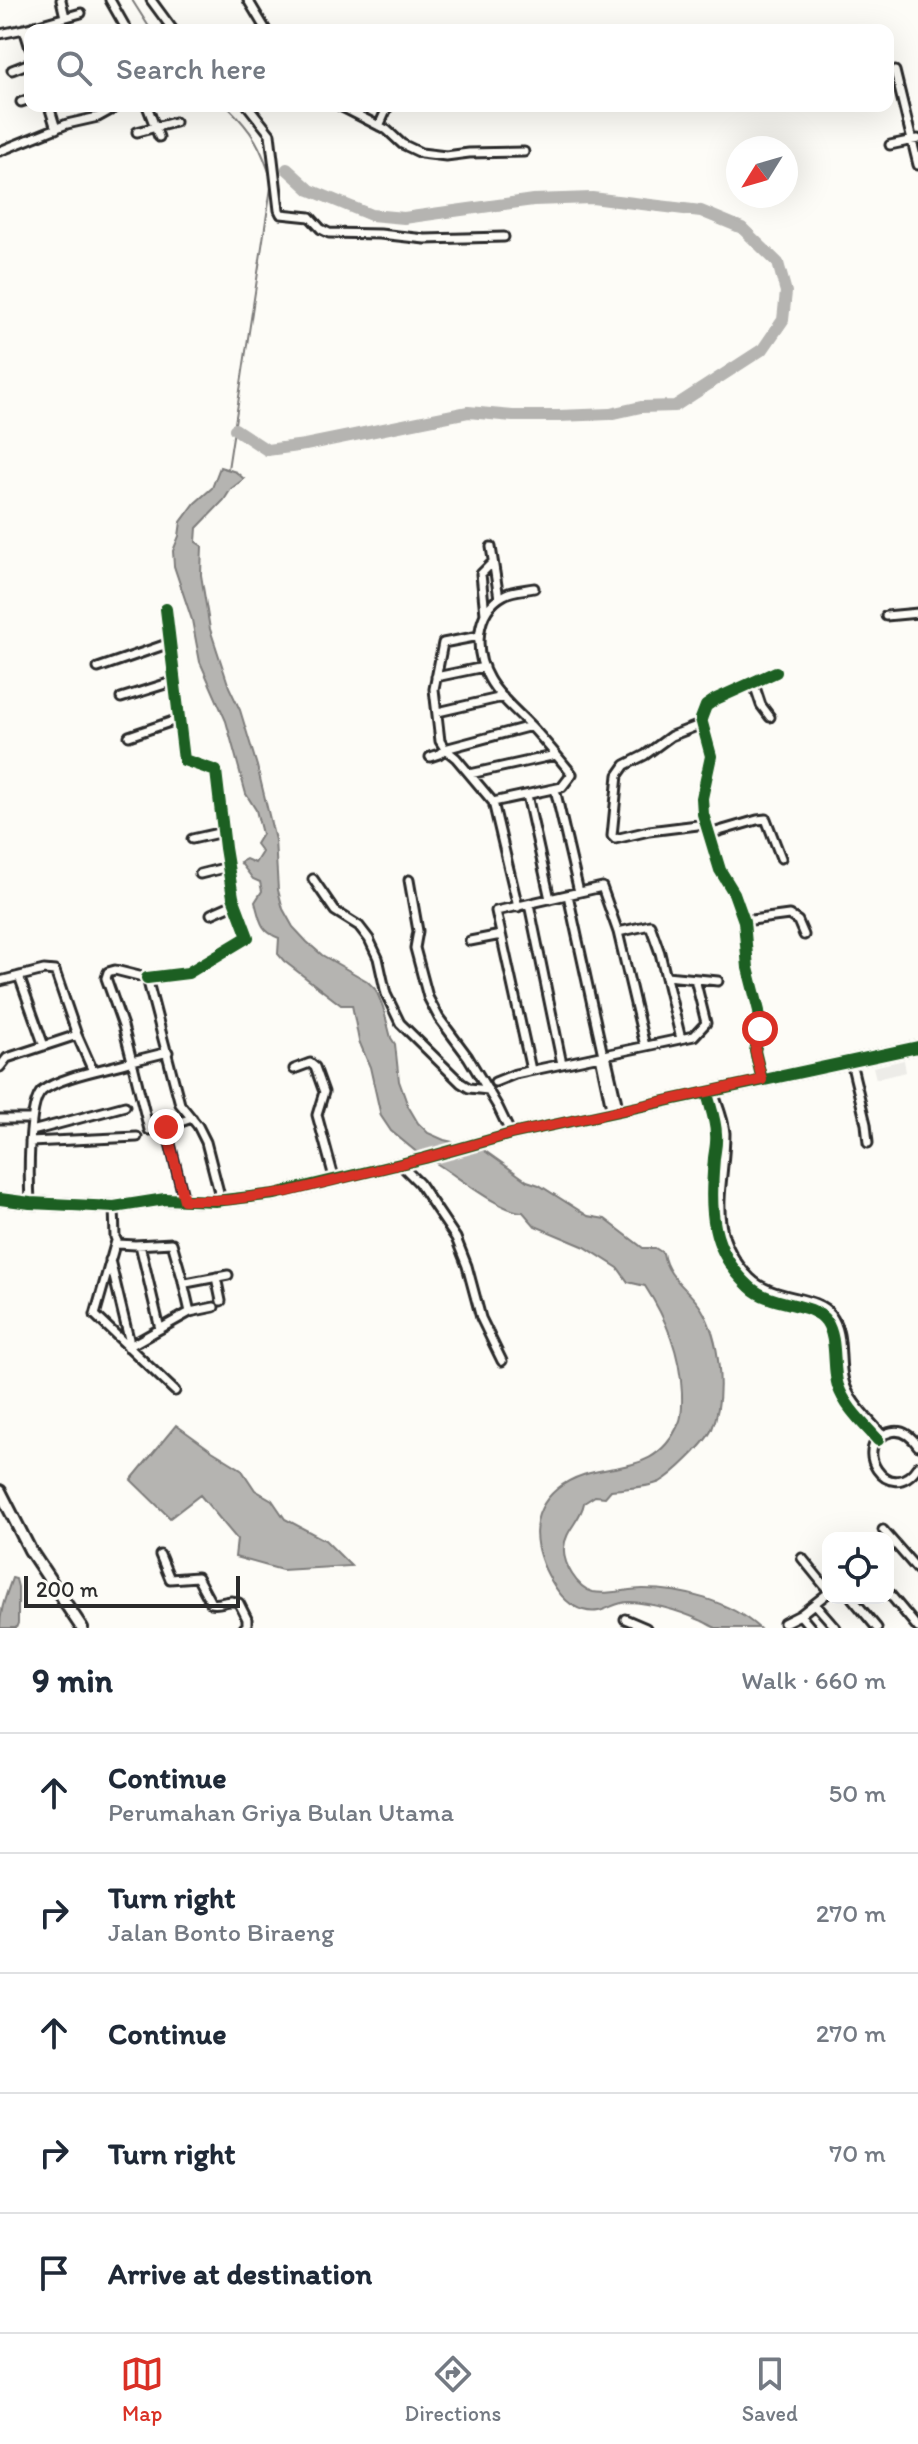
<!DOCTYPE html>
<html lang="en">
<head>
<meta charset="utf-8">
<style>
	body { margin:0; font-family:Itim,sans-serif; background:#f6f6f7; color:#1f2937 }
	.controls { position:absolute; right:24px; bottom:24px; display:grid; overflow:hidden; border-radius:16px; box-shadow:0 8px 32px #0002 }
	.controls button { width:72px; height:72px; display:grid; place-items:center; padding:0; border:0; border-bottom:2px solid #e0e1e3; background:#fff; color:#1f2937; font:40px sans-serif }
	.compass { position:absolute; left:726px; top:136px; width:72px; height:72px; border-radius:50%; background:#fff; box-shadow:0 8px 32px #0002; rotate:233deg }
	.scale { position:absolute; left:24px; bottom:20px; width:216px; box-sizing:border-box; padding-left:8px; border:4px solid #2b2b2b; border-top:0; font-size:22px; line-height:28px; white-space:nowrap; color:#2b2b2b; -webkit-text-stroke:6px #fdfcf7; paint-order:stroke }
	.stop { position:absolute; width:24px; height:24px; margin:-18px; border:6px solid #d93025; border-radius:50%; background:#fff }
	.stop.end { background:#d93025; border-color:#fff; box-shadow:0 2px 8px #0008 }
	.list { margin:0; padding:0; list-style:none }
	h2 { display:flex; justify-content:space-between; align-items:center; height:104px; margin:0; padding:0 32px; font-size:34px }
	h2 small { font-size:26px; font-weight:400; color:#747a83 }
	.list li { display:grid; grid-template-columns:52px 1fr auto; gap:24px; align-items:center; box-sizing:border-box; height:120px; padding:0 32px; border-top:2px solid #e0e1e3 }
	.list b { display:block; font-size:30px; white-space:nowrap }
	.list p { margin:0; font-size:26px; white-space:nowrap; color:#747a83 }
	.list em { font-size:26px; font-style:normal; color:#747a83 }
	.icon { flex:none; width:44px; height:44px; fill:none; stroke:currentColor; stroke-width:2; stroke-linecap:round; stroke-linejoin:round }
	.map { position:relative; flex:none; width:918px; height:1628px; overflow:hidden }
	.search { position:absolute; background:#fff; box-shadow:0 8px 32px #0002; left:24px; right:24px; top:24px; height:88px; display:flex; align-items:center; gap:20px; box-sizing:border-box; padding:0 28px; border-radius:16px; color:#747a83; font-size:30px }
	.sheet { height:704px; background:#fff }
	nav { display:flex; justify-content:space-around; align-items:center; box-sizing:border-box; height:112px; border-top:2px solid #e0e1e3; background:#fff; font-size:22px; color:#747a83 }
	nav a { display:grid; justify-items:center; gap:4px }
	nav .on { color:#d93025 }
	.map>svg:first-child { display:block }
	.built { fill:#edece8 }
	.water { fill:#b5b4b1; stroke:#7e7d7b; stroke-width:2 }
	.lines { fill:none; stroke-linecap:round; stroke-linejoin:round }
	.stream { stroke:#7e7d7b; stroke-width:2 }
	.river { stroke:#b5b4b1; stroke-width:12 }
	.street-casing { stroke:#2b2b2b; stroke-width:13 }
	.secondary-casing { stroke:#2b2b2b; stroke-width:16 }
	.street { stroke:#fdfcf7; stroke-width:7 }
	.secondary { stroke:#fdfcf7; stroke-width:10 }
	.cycleway-casing { stroke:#fdfcf7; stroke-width:17 }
	.cycleway { stroke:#1b5e20; stroke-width:12 }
	.route { stroke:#d93025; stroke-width:10 }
</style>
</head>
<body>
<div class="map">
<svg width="918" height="1628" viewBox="0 0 918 1628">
	<rect width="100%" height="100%" fill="#fdfcf7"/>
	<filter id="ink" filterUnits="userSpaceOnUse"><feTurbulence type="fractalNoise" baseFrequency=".0125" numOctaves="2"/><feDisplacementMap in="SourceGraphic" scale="16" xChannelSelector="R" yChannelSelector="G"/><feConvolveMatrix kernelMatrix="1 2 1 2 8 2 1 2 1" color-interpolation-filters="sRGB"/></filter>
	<g filter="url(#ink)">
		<path class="built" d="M904 1060 906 1072 876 1079 873 1067Z"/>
		<path class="water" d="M220 467 236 472 244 479 231 489 224 500 197 528 196 542 202 546 201 575 210 629 229 687 240 710 257 766 275 840 278 890 283 909 293 927 307 942 322 955 367 981 376 990 383 1007 391 1038 395 1044 399 1081 408 1106 418 1123 428 1133 444 1140 482 1149 527 1181 539 1185 588 1216 605 1219 643 1248H655L663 1253C667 1278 688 1288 701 1308 720 1338 726 1396 712 1429 706 1443 674 1474 660 1482 646 1488 626 1488 611 1490L605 1497 595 1496 584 1503C581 1520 565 1530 564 1548 563 1564 577 1588 593 1592 609 1595 627 1589 643 1589 683 1589 729 1601 759 1628 746 1628 728 1628 716 1628 711 1626 705 1622 700 1620 679 1611 652 1603 629 1602 611 1602 604 1616 583 1610 569 1606 559 1594 552 1582 534 1552 526 1515 557 1489 599 1455 653 1484 679 1423 683 1415 682 1403 682 1393 680 1353 667 1320 645 1286L628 1282 618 1268 585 1247 535 1226 523 1212C502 1213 455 1174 434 1162V1158L419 1154 391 1131 381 1116 370 1067 359 1041 352 1005H341L284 961 278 954 279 938C260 931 260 920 255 902L262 891 260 882 253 879 240 862 246 859 255 863 262 852 256 844 262 834 256 810 246 794 226 721 200 662 192 620 174 566 173 551 179 536 181 522 195 503 212 488Z
			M176 1425 212 1451 241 1469 255 1490 272 1500 285 1519 325 1540 351 1566 282 1570 235 1557 237 1539 200 1495 170 1518 131 1480Z
			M12 1578 16 1579 18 1587V1623L16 1628H0C0 1609 6 1596 12 1578Z"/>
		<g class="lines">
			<path class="stream" d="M132 0 151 30
				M227 106C253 132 261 146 272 181L228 469"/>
			<path class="river" d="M235 429 267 450 305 445 468 412 513 416H558L610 414 641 407 675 406 763 349 783 320 786 292 778 263 742 228 701 211 592 198 533 200 404 218 371 215 310 190 287 169"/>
			<defs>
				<path id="street" d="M61 0 65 17
					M110 0 127 30
					M151 0 173 30
					M248 0 266 30
					M24 29 81 13
					M0 34 24 29 30 48
					M12 70 30 63
					M895 71 918 165
					M21 102 30 99
					M49 106 56 129
					M147 106 159 137
					M248 106 270 134 279 210 281 214 310 217 321 229 329 233 380 234 425 239 504 237
					M340 106 387 130 402 144 421 153 446 156 469 153 524 152
					M379 126 388 106
					M137 132 175 122
					M890 145 918 139
					M0 151 67 124 98 117 118 106
					M491 547 499 598
					M485 614 481 574 493 562
					M886 616 918 613
					M479 636 443 643 434 689 440 741 445 749 456 758 493 802 518 907
					M98 668 170 643
					M436 677 484 667
					M753 681 761 705 770 717
					M121 698 175 681
					M438 712 503 697
					M702 724 671 736 645 755 625 765 618 775 612 836 615 839 649 831 706 824
					M129 736 179 719
					M430 757 439 754 445 749 531 726
					M470 774 556 755
					M555 789 579 892
					M527 795 550 899
					M493 802 562 787 572 774C558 757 545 741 531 726 517 711 499 697 489 679 474 653 474 611 504 595 512 590 524 590 534 588
					M709 834 757 820 766 819 781 858
					M192 839 223 832
					M200 874 228 867
					M313 879 335 911 359 926 369 939 378 958 386 994 400 1023 461 1083 469 1088 488 1090
					M409 880 418 931 415 948 428 997 439 1018 468 1057 498 1107 511 1134
					M568 895 603 1055
					M529 904 562 1064
					M211 914 236 903
					M744 921 789 915 798 921 804 935
					M618 932 650 925 660 953 681 1039
					M470 941 501 935
					M19 976 44 1046
					M666 976 718 981
					M147 978 188 973 248 937 233 897 225 848 216 771 184 760 166 609
					M0 981 44 970 55 971 77 1035 93 1071
					M168 1052 132 1061 149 1130 166 1127 192 1118
					M606 1055 619 1112
					M600 1056 612 1113
					M851 1062 866 1124 868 1143
					M0 1067 7 1058 77 1035
					M294 1069 310 1063 315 1067 324 1092 317 1115 335 1181
					M531 1070 496 911 602 887 618 932 645 1046
					M762 1080 755 1051 760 1029 759 1011 748 968 744 921 734 893 720 870 703 814 702 798 711 756 701 719 706 706 716 699 776 672
					M495 1082 515 1074 694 1036 706 1023 695 979
					M713 1091C717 1104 724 1119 725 1133 725 1188 703 1230 750 1278 773 1301 817 1294 831 1315 845 1334 838 1360 844 1381 849 1402 869 1419 883 1436
					M707 1093C710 1106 716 1121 716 1134 717 1142 715 1150 714 1158 710 1210 709 1249 750 1287 771 1307 812 1301 826 1321 838 1339 832 1366 838 1386 845 1407 864 1424 878 1440
					M0 1119H32
					M166 1127 184 1200
					M32 1131 125 1106
					M30 1142 137 1137
					M400 1164 419 1183 456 1238 467 1266 481 1318 502 1361
					M30 1203C29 1183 27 1104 42 1091 61 1076 108 1069 132 1061L123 1026 106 978 108 972 115 970 147 978 180 1104 198 1126 206 1142 221 1200
					M114 1207 115 1237 118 1244 135 1245 172 1243 183 1281 186 1283 228 1275
					M116 1241 95 1315 175 1391
					M140 1245 160 1329
					M110 1260 129 1339 128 1347 190 1312 183 1282
					M216 1277 221 1301
					M190 1312 214 1307
					M918 1446C912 1437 903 1429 891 1432 847 1443 889 1510 918 1466
					M883 1530 918 1570
					M160 1555 170 1579 197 1577 211 1603C221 1606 229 1597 239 1603L247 1619V1625L244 1628
					M802 1558 828 1590
					M888 1592 918 1628
					M852 1598 877 1628
					M815 1604 836 1628
					M800 1615 811 1628
					M625 1619 646 1628
					M784 1623 800 1615 828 1593"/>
				<path id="secondary" d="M0 1199 30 1203 114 1207 165 1199 215 1201 275 1194 425 1158 511 1134 918 1047
					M0 1491 30 1550 82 1628"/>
			</defs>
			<use href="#street" class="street-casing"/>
			<use href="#secondary" class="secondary-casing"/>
			<use href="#street" class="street"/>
			<use href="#secondary" class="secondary"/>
			<defs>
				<path id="cycleway" d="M147 978 188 973 248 937 233 897 225 848 216 771 184 760 166 609
					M762 1080 755 1051 760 1029 759 1011 748 968 744 921 734 893 720 870 703 814 702 798 711 756 701 719 706 706 716 699 776 672
					M707 1093C710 1106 716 1121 716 1134 717 1142 715 1150 714 1158 710 1210 709 1249 750 1287 771 1307 812 1301 826 1321 838 1339 832 1366 838 1386 845 1407 864 1424 878 1440
					M0 1199 30 1203 114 1207 165 1199 215 1201 275 1194 425 1158 511 1134 918 1047"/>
			</defs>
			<use href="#cycleway" class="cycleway-casing"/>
			<use href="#cycleway" class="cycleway"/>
		</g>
	</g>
	<g class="lines" filter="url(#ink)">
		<path class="route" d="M166 1127 184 1200H227L287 1192 425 1158 511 1134 762 1080 755 1051 760 1029"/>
	</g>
</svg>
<div class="controls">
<button><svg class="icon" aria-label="locate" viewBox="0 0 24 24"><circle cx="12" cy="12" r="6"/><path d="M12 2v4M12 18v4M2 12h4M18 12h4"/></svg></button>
</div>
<svg class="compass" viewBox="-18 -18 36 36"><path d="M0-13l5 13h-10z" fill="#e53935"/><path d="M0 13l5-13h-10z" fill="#747a83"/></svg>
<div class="scale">200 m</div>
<div class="stop" style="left:760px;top:1029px"></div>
<div class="stop end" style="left:166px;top:1127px"></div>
<div class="search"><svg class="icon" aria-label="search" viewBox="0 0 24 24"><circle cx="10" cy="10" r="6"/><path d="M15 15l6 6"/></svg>Search here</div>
</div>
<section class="sheet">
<h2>9 min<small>Walk · 660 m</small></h2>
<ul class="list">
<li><svg class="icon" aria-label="ahead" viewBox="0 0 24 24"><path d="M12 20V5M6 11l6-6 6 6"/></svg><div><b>Continue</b><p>Perumahan Griya Bulan Utama</p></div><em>50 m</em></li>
<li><svg class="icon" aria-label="right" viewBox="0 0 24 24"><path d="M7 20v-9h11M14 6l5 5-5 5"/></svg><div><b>Turn right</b><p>Jalan Bonto Biraeng</p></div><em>270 m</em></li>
<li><svg class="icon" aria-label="ahead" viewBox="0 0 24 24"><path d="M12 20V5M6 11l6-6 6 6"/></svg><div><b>Continue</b></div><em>270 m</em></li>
<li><svg class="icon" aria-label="right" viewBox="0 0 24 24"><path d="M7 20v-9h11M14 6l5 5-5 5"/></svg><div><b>Turn right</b></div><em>70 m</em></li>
<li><svg class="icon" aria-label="arrive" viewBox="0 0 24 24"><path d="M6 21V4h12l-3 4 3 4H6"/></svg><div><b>Arrive at destination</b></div></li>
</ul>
</section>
<nav>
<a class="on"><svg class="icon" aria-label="map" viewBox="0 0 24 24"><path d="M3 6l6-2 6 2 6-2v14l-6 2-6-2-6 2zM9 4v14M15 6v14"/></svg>Map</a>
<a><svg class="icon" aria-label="directions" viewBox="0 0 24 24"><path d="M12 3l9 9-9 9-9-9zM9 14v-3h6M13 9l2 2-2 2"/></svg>Directions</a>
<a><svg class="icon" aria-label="saved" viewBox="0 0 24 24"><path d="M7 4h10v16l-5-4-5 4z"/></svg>Saved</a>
</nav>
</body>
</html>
